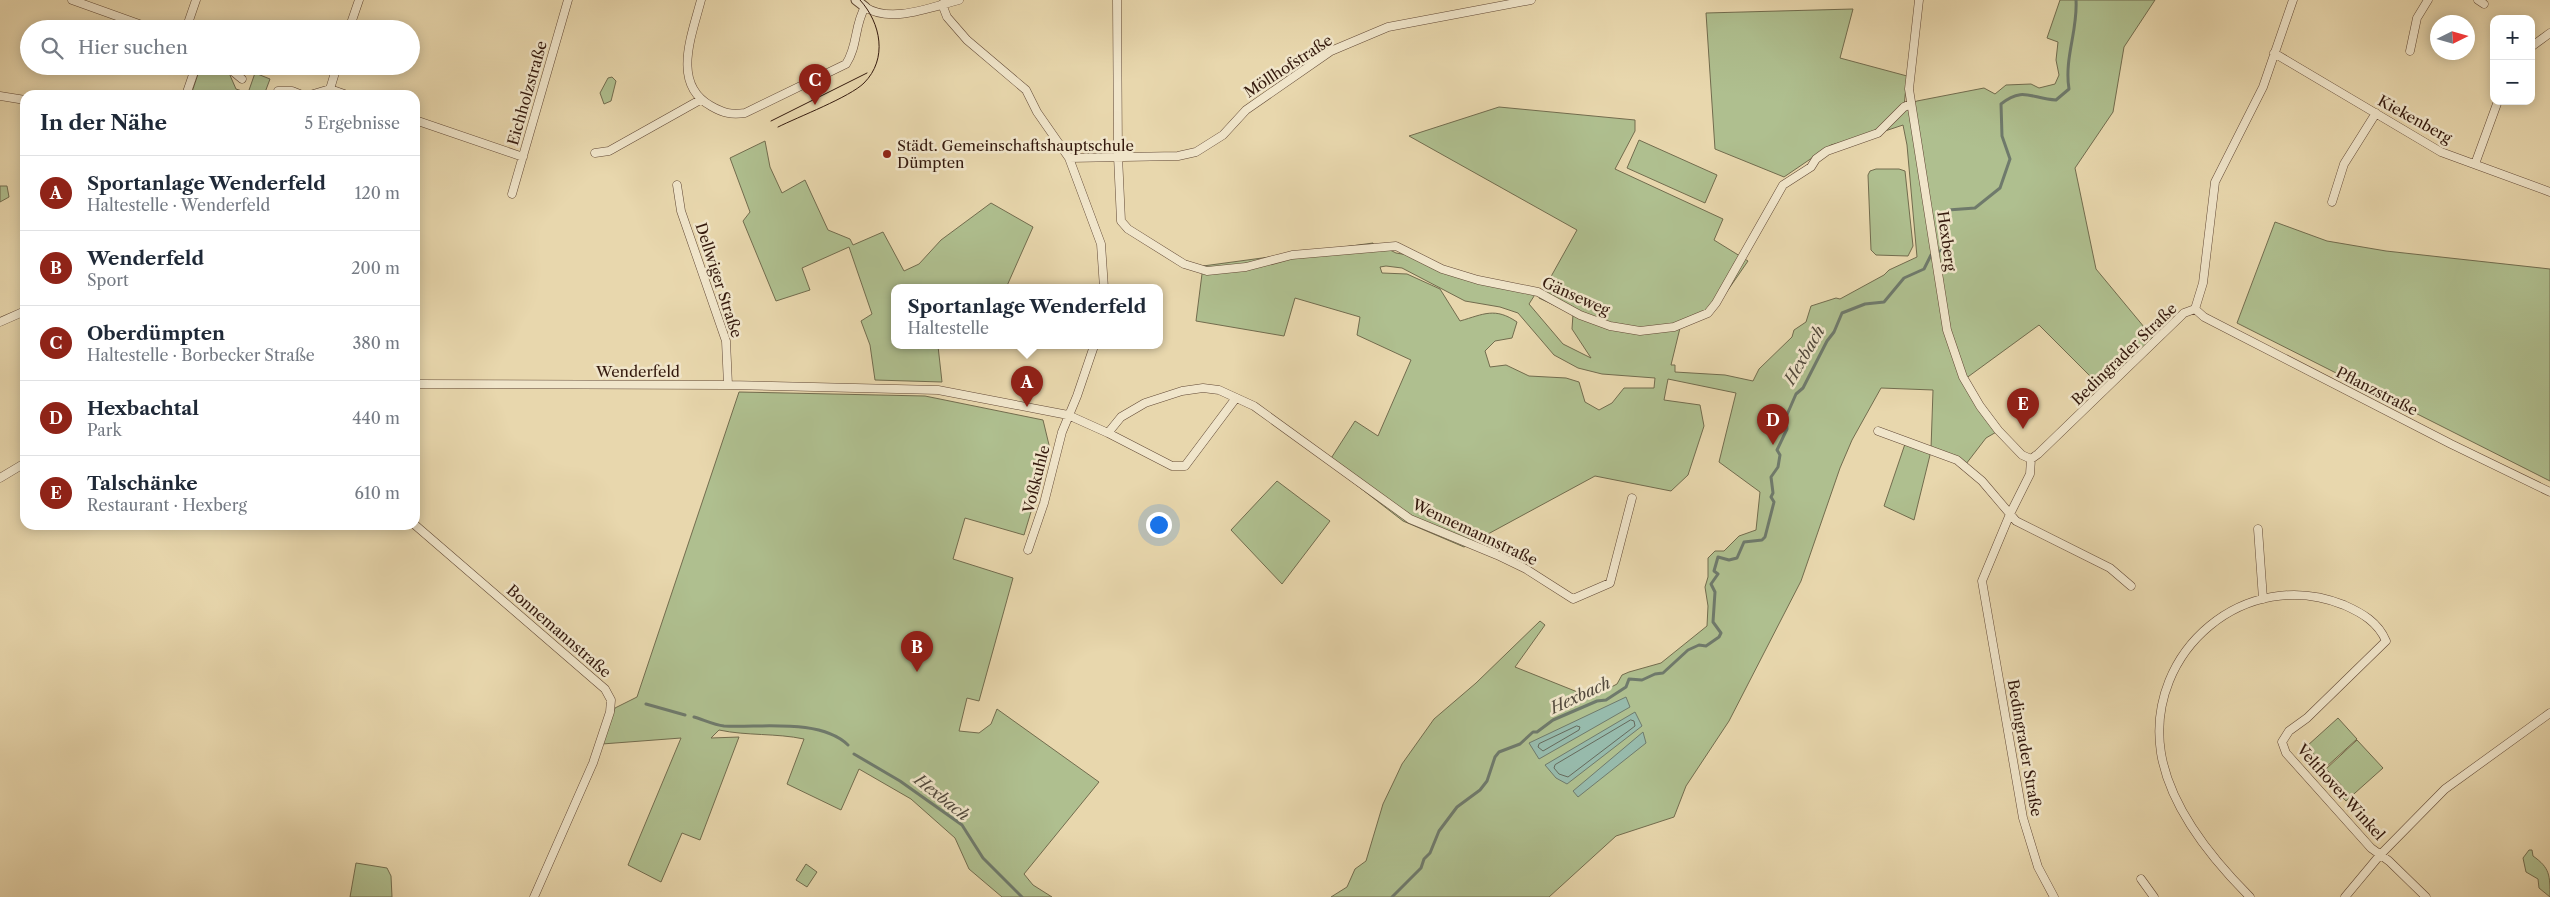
<!DOCTYPE html>
<html lang="de">
<head>
<meta charset="utf-8">
<style>
	body { margin:0; font-family:"Libre Caslon Text",serif; background:#f6f6f7; color:#1f2937 }
	.controls { position:absolute; right:15px; top:15px; display:grid; overflow:hidden; border-radius:10px; box-shadow:0 2px 12px #0003 }
	.controls button { width:45px; height:45px; display:grid; place-items:center; padding:0; border:0; border-bottom:1px solid #e0e1e3; background:#fff; color:#1f2937; font:25px sans-serif }
	.compass { position:absolute; left:2430px; top:15px; width:45px; height:45px; border-radius:50%; background:#fff; box-shadow:0 2px 12px #0003; rotate:85deg }
	.you { position:absolute; left:1158px; top:524px; width:18px; height:18px; margin:-12px; border:4px solid #fff; border-radius:50%; background:#1a73e8; box-shadow:0 0 0 8px #1a73e833 }
	.badge { display:grid; place-items:center; width:32px; height:32px; border-radius:50%; background:#8f2418; color:#fff; font-size:16px; font-weight:700 }
	.pin { position:absolute; translate:-50% -41px; filter:drop-shadow(0 1px 2px #0008) }
	.pin::after { content:''; position:absolute; top:26px; width:18px; height:15px; background:inherit; clip-path:polygon(0 0,100% 0,50% 100%) }
	.popup { position:absolute; left:891px; top:284px; width:272px; height:65px; box-sizing:border-box; display:grid; place-content:center; border-radius:10px; background:#fff; filter:drop-shadow(0 1px 4px #0005); font-size:16px; white-space:nowrap; color:#747a83 }
	.popup b { font-size:19px; color:#1f2937 }
	.popup::after { content:''; position:absolute; left:50%; top:100%; margin-left:-10px; border:10px solid transparent; border-top-color:#fff }
	.list { margin:0; padding:0; list-style:none }
	h2 { display:flex; justify-content:space-between; align-items:center; height:65px; margin:0; padding:0 20px; font-size:21px }
	h2 small { font-size:16px; font-weight:400; color:#747a83 }
	.list li { display:grid; grid-template-columns:32px 1fr auto; gap:15px; align-items:center; box-sizing:border-box; height:75px; padding:0 20px; border-top:1px solid #e0e1e3 }
	.list b { display:block; font-size:19px; white-space:nowrap }
	.list p { margin:0; font-size:16px; white-space:nowrap; color:#747a83 }
	.list em { font-size:16px; font-style:normal; color:#747a83 }
	.icon { flex:none; width:28px; height:28px; fill:none; stroke:currentColor; stroke-width:2; stroke-linecap:round; stroke-linejoin:round }
	.map { position:relative; flex:none; width:2550px; height:897px; overflow:hidden }
	.search { position:absolute; background:#fff; box-shadow:0 2px 12px #0003; left:20px; top:20px; width:400px; height:55px; display:flex; align-items:center; gap:12px; box-sizing:border-box; padding:0 18px; border-radius:28px; color:#747a83; font-size:19px }
	.panel { position:absolute; background:#fff; box-shadow:0 2px 12px #0003; left:20px; top:90px; width:400px; height:440px; border-radius:15px }
	.map>svg:first-child { display:block }
	.green { fill:#afbf8f; stroke:#726c4e; fill-rule:evenodd }
	.water { fill:#97baab; stroke:#6f7a6c }
	.lines { fill:none; stroke-linecap:round; stroke-linejoin:round }
	.shore { stroke:#666a5c; stroke-width:1 }
	.stream { stroke:#6f7a6c; stroke-width:3 }
	.minor-casing { stroke:#614835; stroke-width:9 }
	.tertiary-casing { stroke:#614835; stroke-width:11 }
	.minor { stroke:#f0e5ca; stroke-width:8 }
	.tertiary { stroke:#f0e5ca; stroke-width:9 }
	.tram { stroke:#34190d; stroke-width:1 }
	.poi-dot { fill:#8f2418; stroke:#f0e5ca; stroke-width:2 }
	.labels { text-anchor:middle; dominant-baseline:central; stroke-width:5; stroke-linejoin:round; paint-order:stroke }
	.street-label { font-size:15px; fill:#34190d; stroke:#f0e5ca }
	.poi-label { font-size:15px; fill:#34190d; stroke:#f0e5ca; text-anchor:start }
	.water-label { font-size:16px; font-style:italic; fill:#52493c; stroke:#f0e5ca }
</style>
</head>
<body>
<div class="map">
<svg width="2550" height="897" viewBox="0 0 2550 897">
	<rect width="100%" height="100%" fill="#e8d7ad"/>
	<filter id="stains"><feTurbulence type="fractalNoise" baseFrequency=".004" numOctaves="4"/><feColorMatrix values="0 0 0 0 .2 0 0 0 0 .09 0 0 0 0 .02 0 0 0 .5 -.17"/></filter>
	<radialGradient id="worn" r=".72"><stop offset=".6" stop-color="#630" stop-opacity="0"/><stop offset="1" stop-color="#630" stop-opacity=".3"/></radialGradient>
	<path class="green" d="M2060 0H2155L2124 47 2113 112 2075 168 2096 269 2154 339 2103 389 2039 325 1965 379 1954 353 1937 270C1942 306 1947 342 1961 376 1970 395 1985 413 1998 431L1986 438 1966 464 1931 449 1933 390 1881 388 1852 440 1840 468 1801 581 1729 721 1686 786 1674 817 1616 836 1549 897H1331L1347 887 1355 869 1366 861 1383 804 1395 779 1402 764 1434 719 1476 683 1540 621 1545 625 1515 667 1585 695 1600 693 1617 684 1622 675 1629 672 1661 663 1707 626 1708 606 1705 587 1708 577V558L1715 551H1724L1739 536 1756 530 1760 492 1719 462 1736 393 1668 379 1664 400 1700 405 1704 426 1688 475 1671 491 1595 476 1464 547 1403 521 1328 463 1355 421 1378 436 1411 360 1357 335 1360 317 1295 298 1284 336 1196 321 1203 266 1373 243 1375 249 1386 248 1396 253 1414 256 1453 276 1536 293 1529 304 1563 344 1591 358 1572 329 1573 314 1539 298 1577 230 1409 136 1499 107 1635 120V131L1615 169 1723 219 1714 240 1748 261 1719 303 1680 328 1671 365H1675V372L1725 375 1753 381 1759 369 1792 337 1794 330 1806 322 1811 306 1836 298 1840 299 1884 275 1889 270 1917 257 1907 145 1903 125 1885 131 1901 109 1873 134 1831 145 1784 177 1715 149 1706 13 1853 9 1840 58 1907 76 1904 107 1917 101 1984 88 1995 94 2006 85 2031 84 2039 88 2055 84 2059 75 2056 60 2058 42 2047 38ZM1386 266 1402 268 1465 301 1500 307 1518 313 1554 355 1578 368 1602 374 1655 378 1654 388H1624L1612 403 1599 410 1585 402 1579 382 1566 378 1529 376 1506 365 1490 367 1485 351 1495 341 1512 338 1517 322C1495 307 1484 314 1460 321L1440 289 1407 274 1382 273 1380 267Z
		M204 66 229 73 236 89 248 93 255 73 270 79 264 95H191L200 68Z
		M612 77 616 81 611 101 604 104 600 93 608 78Z
		M1639 140 1717 175 1705 203 1627 168Z
		M765 141 770 167 782 193 805 180 828 230 850 239 853 245 883 232 904 271 919 264 941 240 991 203 1033 227 1006 288H894V346H938L942 382 875 380 870 345 861 321 872 314 849 247 802 268 810 290 776 301 743 221 750 212 730 158Z
		M1876 169H1899L1905 171 1913 246 1908 256 1876 255 1871 250 1868 175 1870 171Z
		M0 186H7L9 197 0 202Z
		M2275 222 2327 241 2386 251 2550 269V481L2237 323Z
		M739 392 925 396 1043 420 1050 449 1024 535 965 518 953 559 1013 578 979 701 967 698 959 731 979 733 991 724 997 709 1099 782 1024 874 1033 885 1052 897H1002L969 869 955 838 911 799 859 769 841 810 787 784 804 739C776 733 747 736 719 730L711 738 739 737 700 840 682 833 661 882 628 865 681 738 602 744 615 708 637 697Z
		M1906 441 1931 451 1914 520 1884 506Z
		M1277 481 1330 521 1282 584 1231 530Z
		M2338 718 2357 739 2325 768 2307 746Z
		M2357 740 2383 768 2346 801 2338 793 2343 787 2326 769Z
		M2529 850H2532L2533 856C2550 868 2550 875 2550 897L2539 888 2538 879 2526 872 2523 858Z
		M356 863 387 868 391 876 392 897H350Z
		M806 864 817 872 807 887 796 880Z"/>
	<path class="water" d="M1626 697 1630 707 1539 759 1529 743Z
		M1635 712 1642 726 1567 784 1556 778 1545 765Z
		M1643 732 1646 743 1578 797 1573 791Z"/>
	<g class="lines">
		<path class="shore" d="M1631 720 1634 721 1635 726 1568 777 1559 774 1554 768 1555 765Z
			M1577 726 1580 727 1579 730 1543 751 1538 747 1539 744Z"/>
		<path class="stream" d="M646 704 685 715
			M694 717C704 720 714 725 724 726 760 728 820 718 848 745
			M854 754 900 781 962 825 983 858 1022 897
			M1392 897 1421 868 1424 859 1430 853 1439 831 1457 807 1480 790 1487 781 1495 757 1499 752 1520 744 1533 732H1537L1553 720 1597 701 1606 700 1626 687 1629 679 1642 680 1655 674 1663 673 1688 650 1699 645 1706 646 1719 637 1721 633 1713 622 1715 592 1711 584 1718 574 1714 571 1718 557 1729 560 1737 558 1744 542 1762 540 1765 537 1774 502 1771 497 1773 493 1771 477 1778 467 1780 455 1777 450 1787 429 1786 417 1796 394 1803 388 1827 341 1834 332 1842 313 1865 304 1884 302 1904 278 1924 269 1931 255 1942 250 1944 246 1942 219 1948 210 1975 208 2000 188 2010 159 2002 136 2001 104C2023 86 2032 99 2056 100L2069 89C2064 58 2078 30 2076 0"/>
		<defs>
			<path id="minor" d="M72 0 153 29
				M701 0C692 35 671 84 711 106 723 113 731 115 745 113L846 64C858 46 854 26 865 7 891 24 931 7 959 0
				M1117 0 1118 156 1121 221 1128 229 1184 264 1207 271 1246 267 1292 255 1396 246 1442 269 1478 280 1538 292 1580 315 1610 326 1640 331 1674 327 1708 313 1716 303 1783 185 1811 167 1816 159 1827 151 1878 133 1904 107 1911 104
				M1919 0 1909 89 1947 330 1963 377 1980 406 1998 430 2022 455 2031 459
				M2478 0 2484 4
				M942 4 947 17 967 40 1026 90 1037 112 1069 158 1101 244 1104 288
				M186 29 196 0
				M349 29 359 0
				M2531 47 2550 33
				M2410 51 2417 18 2428 0
				M2274 53 2441 152 2550 192
				M220 66 230 69 242 79
				M330 89 337 66
				M278 91H292L302 95
				M186 95 196 66
				M310 95 330 89 347 95
				M0 96 25 100
				M415 120 523 157
				M595 153 609 151 700 100
				M1069 158 1178 156 1196 152 1223 135 1246 110 1331 51 1388 27 1531 0
				M2475 164 2498 101
				M677 185 681 211 726 341 728 385
				M512 194 568 0
				M2332 202 2344 164 2376 113
				M2195 309 2204 317 2451 444 2550 492
				M2195 309 2203 283 2215 182 2263 87 2293 0
				M0 322 25 311
				M415 384 728 385 938 390 1068 415 1108 433 1121 417 1145 403 1182 391 1203 388 1219 390 1254 406 1410 519 1497 555 1526 569 1573 599 1610 583 1632 498
				M1878 431 1957 460 1982 481 2016 521 2110 568 2131 586
				M1108 433 1172 466H1185L1236 398
				M2031 459 2030 474 2010 514 1982 581 2023 818 2038 867 2054 897
				M2031 459 2038 454 2184 313 2195 309
				M0 478 25 463
				M415 525 605 689 611 700 610 712 593 763 534 897
				M2258 529 2263 599
				M1028 550 1044 503 1062 432 1077 396 1094 346
				M2141 879 2154 897
				M2250 897C2212 859 2170 808 2161 753 2145 651 2246 565 2344 605 2362 613 2378 622 2386 641L2307 718 2289 731 2282 742 2286 753 2371 848 2389 861 2426 897
				M2345 897 2380 855 2445 789 2550 713"/>
			<path id="tertiary" d="M856 0 865 7"/>
		</defs>
		<use href="#minor" class="minor-casing"/>
		<use href="#tertiary" class="tertiary-casing"/>
		<use href="#minor" class="minor"/>
		<use href="#tertiary" class="tertiary"/>
		<path class="tram" d="M771 121 867 73
			M778 127C798 117 850 97 864 83 888 59 881 23 860 0"/>
	</g>
	<circle class="poi-dot" cx="887" cy="154" r="5"/>
	<g class="labels">
		<g class="street-label">
			<text transform="translate(1288 66) rotate(-33)">Möllhofstraße</text>
			<text transform="translate(527 93) rotate(-74)">Eichholzstraße</text>
			<text transform="translate(2415 119) rotate(29)">Kiekenberg</text>
			<text transform="translate(1947 241) rotate(82)">Hexberg</text>
			<text transform="translate(719 280) rotate(72)">Dellwiger Straße</text>
			<text transform="translate(1576 296) rotate(24)">Gänseweg</text>
			<text transform="translate(2124 354) rotate(-44)">Bedingrader Straße</text>
			<text x="638" y="371">Wenderfeld</text>
			<text transform="translate(2377 391) rotate(27)">Pflanzstraße</text>
			<text transform="translate(1036 479) rotate(-76)">Voßkuhle</text>
			<text transform="translate(1475 532) rotate(25)">Wennemannstraße</text>
			<text transform="translate(559 631) rotate(41)">Bonnemannstraße</text>
			<text transform="translate(2025 748) rotate(80)">Bedingrader Straße</text>
			<text transform="translate(2341 792) rotate(48)">Velthover Winkel</text>
		</g>
		<g class="poi-label">
			<text x="897" y="145">Städt. Gemeinschaftshauptschule<tspan x="897" dy="17">Dümpten</tspan></text>
		</g>
		<g class="water-label">
			<text transform="translate(1804 355) rotate(-60)">Hexbach</text>
			<text transform="translate(1580 695) rotate(-25)">Hexbach</text>
			<text transform="translate(942 797) rotate(38)">Hexbach</text>
		</g>
	</g>
	<rect width="100%" height="100%" filter="url(#stains)"/>
	<rect width="100%" height="100%" fill="url(#worn)"/>
</svg>
<div class="controls">
<button>+</button>
<button>−</button>
</div>
<svg class="compass" viewBox="-18 -18 36 36"><path d="M0-13l5 13h-10z" fill="#e53935"/><path d="M0 13l5-13h-10z" fill="#747a83"/></svg>
<div class="you"></div>
<div class="pin badge" style="left:1027px;top:407px">A</div>
<div class="popup"><b>Sportanlage Wenderfeld</b>Haltestelle</div>
<div class="pin badge" style="left:917px;top:672px">B</div>
<div class="pin badge" style="left:815px;top:105px">C</div>
<div class="pin badge" style="left:1773px;top:445px">D</div>
<div class="pin badge" style="left:2023px;top:429px">E</div>
<div class="search"><svg class="icon" aria-label="search" viewBox="0 0 24 24"><circle cx="10" cy="10" r="6"/><path d="M15 15l6 6"/></svg>Hier suchen</div>
<section class="panel">
<h2>In der Nähe<small>5 Ergebnisse</small></h2>
<ul class="list">
<li><span class="badge">A</span><div><b>Sportanlage Wenderfeld</b><p>Haltestelle · Wenderfeld</p></div><em>120 m</em></li>
<li><span class="badge">B</span><div><b>Wenderfeld</b><p>Sport</p></div><em>200 m</em></li>
<li><span class="badge">C</span><div><b>Oberdümpten</b><p>Haltestelle · Borbecker Straße</p></div><em>380 m</em></li>
<li><span class="badge">D</span><div><b>Hexbachtal</b><p>Park</p></div><em>440 m</em></li>
<li><span class="badge">E</span><div><b>Talschänke</b><p>Restaurant · Hexberg</p></div><em>610 m</em></li>
</ul>
</section>
</div>
</body>
</html>
